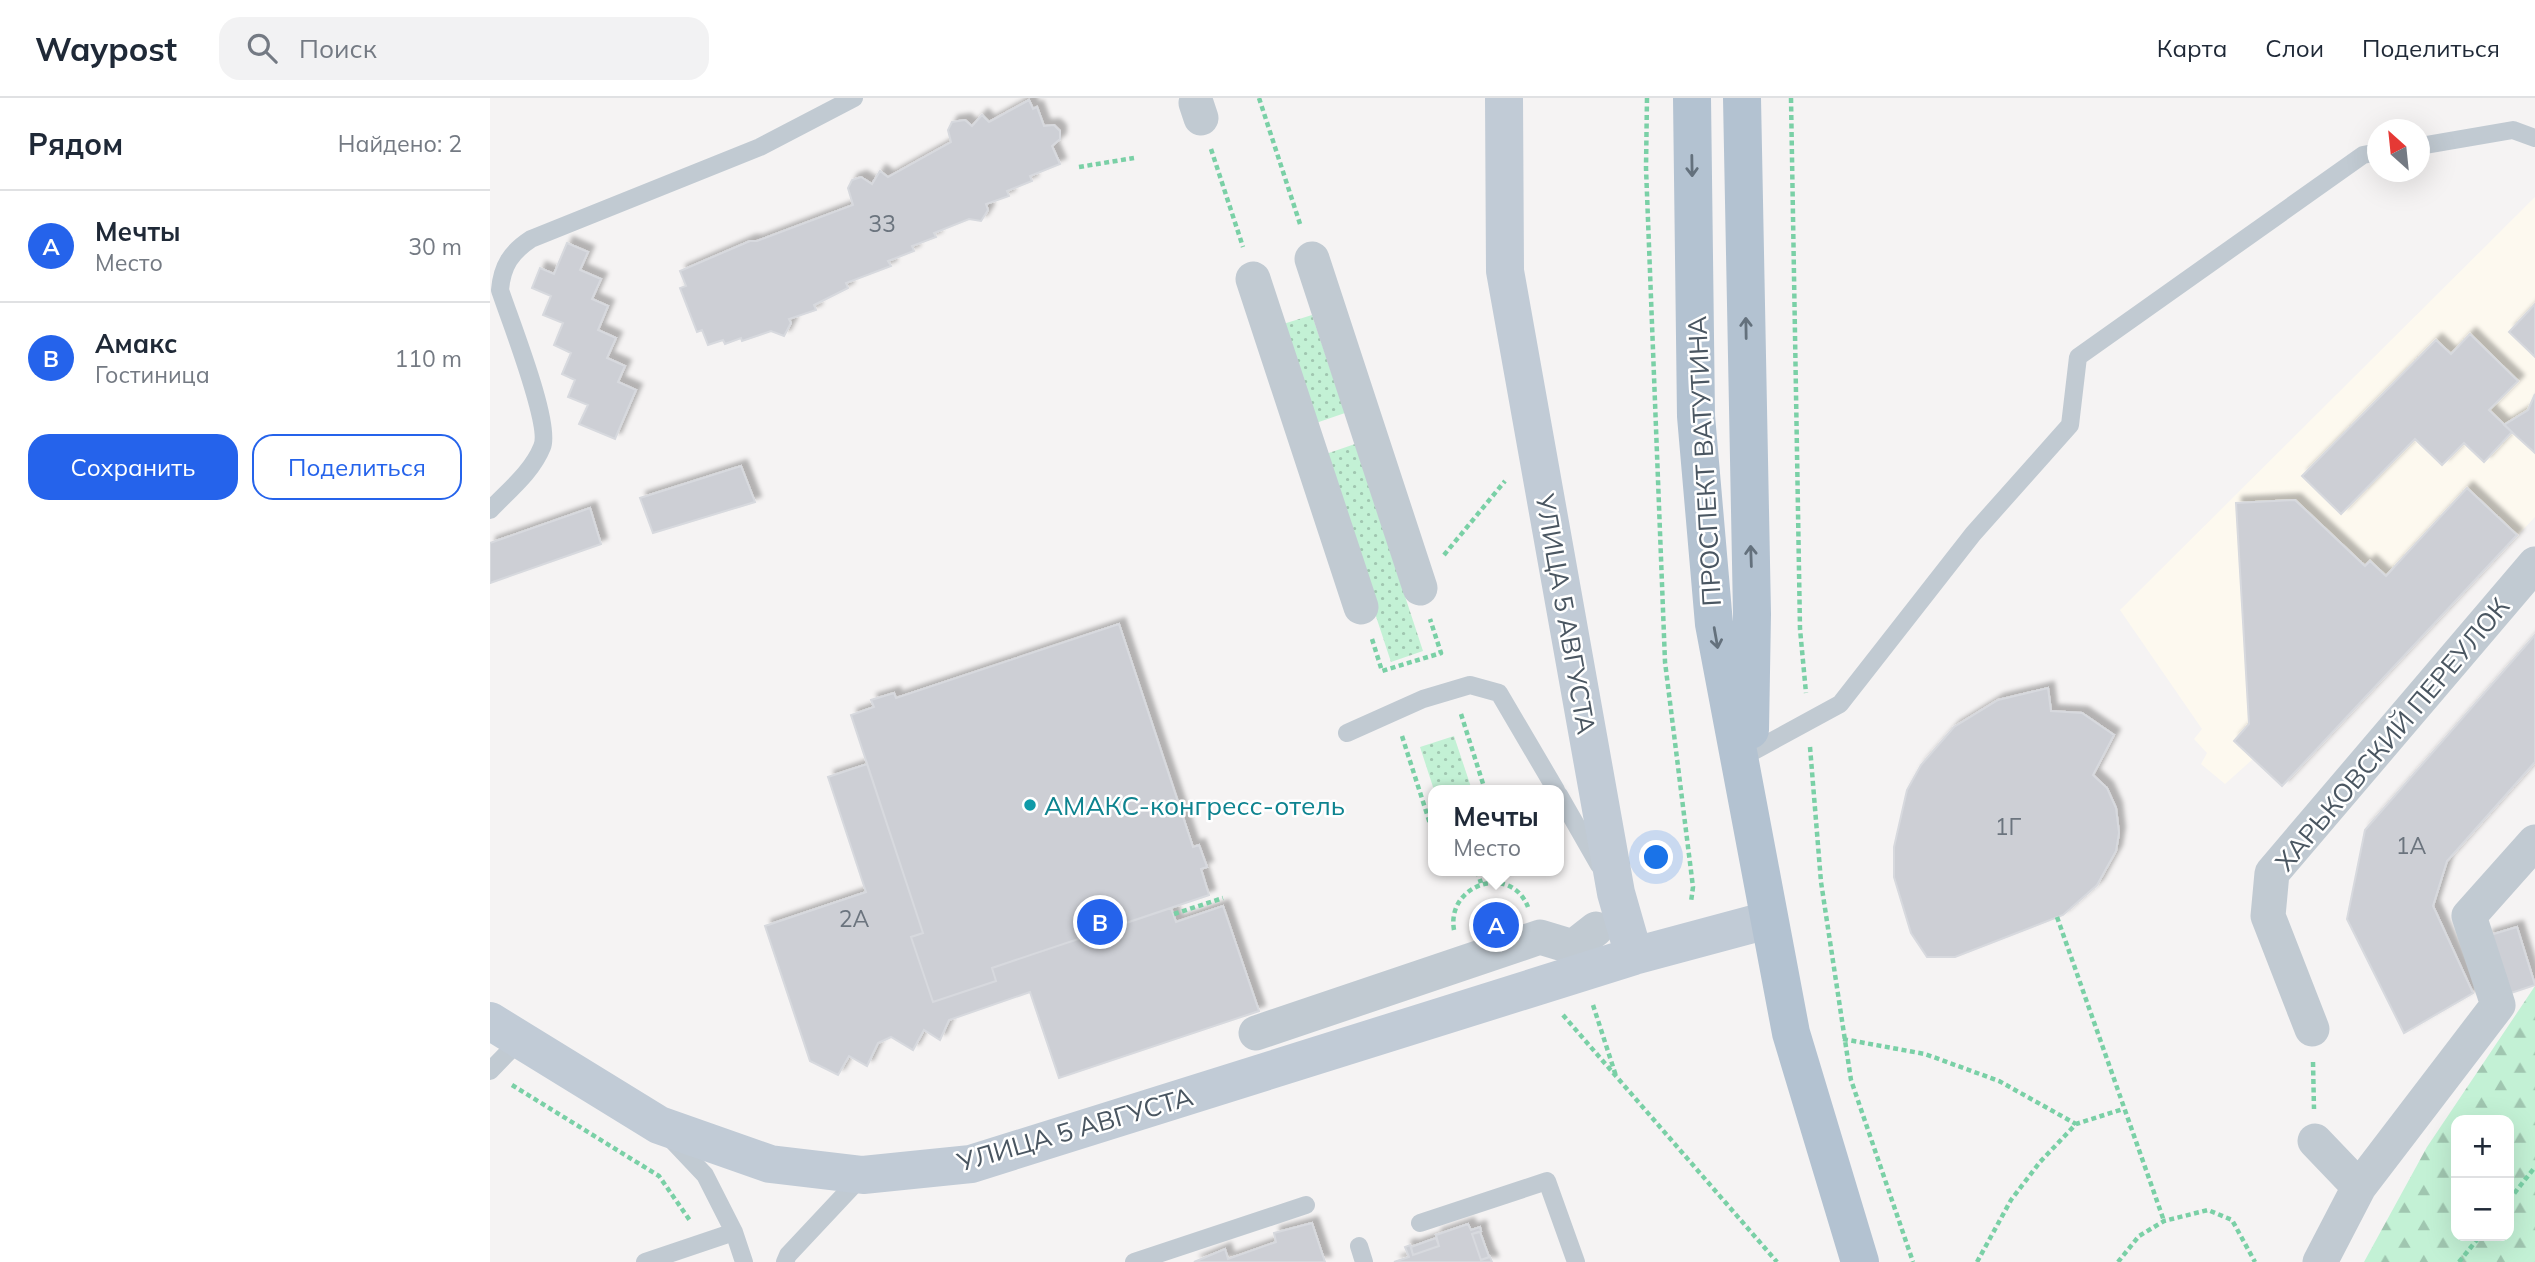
<!DOCTYPE html>
<html lang="ru">
<head>
<meta charset="utf-8">
<style>
	body { margin:0; font-family:Mulish,sans-serif; background:#f2f2f3; color:#1f2937 }
	.controls { position:absolute; right:21px; bottom:21px; display:grid; overflow:hidden; border-radius:14px; box-shadow:0 7px 28px #0002 }
	.controls button { width:63px; height:63px; display:grid; place-items:center; padding:0; border:0; border-bottom:2px solid #e0e1e3; background:#fff; color:#1f2937; font:35px sans-serif }
	.compass { position:absolute; left:1877px; top:21px; width:63px; height:63px; border-radius:50%; background:#fff; box-shadow:0 7px 28px #0002; rotate:333deg }
	.you { position:absolute; left:1167px; top:760px; width:24px; height:24px; margin:-18px; border:5px solid #fff; border-radius:50%; background:#1a73e8; box-shadow:0 0 0 10px #1a73e833 }
	.badge { display:grid; place-items:center; width:46px; height:46px; border-radius:50%; background:#2563eb; color:#fff; font-size:23px; font-weight:700 }
	.pin { position:absolute; translate:-50% -50%; border:4px solid #fff; box-shadow:0 2px 7px #0006 }
	.popup { position:absolute; left:938px; top:687px; width:136px; height:91px; box-sizing:border-box; display:grid; place-content:center; border-radius:14px; background:#fff; filter:drop-shadow(0 2px 5px #0005); font-size:23px; white-space:nowrap; color:#747a83 }
	.popup b { font-size:26px; color:#1f2937 }
	.popup::after { content:''; position:absolute; left:50%; top:100%; margin-left:-14px; border:14px solid transparent; border-top-color:#fff }
	.list { margin:0; padding:0; list-style:none }
	h2 { display:flex; justify-content:space-between; align-items:center; height:91px; margin:0; padding:0 28px; font-size:30px }
	h2 small { font-size:23px; font-weight:400; color:#747a83 }
	.list li { display:grid; grid-template-columns:46px 1fr auto; gap:21px; align-items:center; box-sizing:border-box; height:112px; padding:0 28px; border-top:2px solid #e0e1e3 }
	.list b { display:block; font-size:26px; white-space:nowrap }
	.list p { margin:0; font-size:23px; white-space:nowrap; color:#747a83 }
	.list em { font-size:23px; font-style:normal; color:#747a83 }
	.actions { display:flex; gap:14px; padding:21px 28px }
	.actions a { flex:1; padding:16px 0; border:2px solid #2563eb; border-radius:21px; text-align:center; font-size:24px; color:#2563eb }
	.actions .main { background:#2563eb; color:#fff }
	.icon { flex:none; width:38px; height:38px; fill:none; stroke:currentColor; stroke-width:2; stroke-linecap:round; stroke-linejoin:round }
	.map { position:relative; flex:none; width:2045px; height:1164px; overflow:hidden }
	header { display:flex; align-items:center; gap:42px; box-sizing:border-box; height:98px; padding:0 35px; background:#fff; border-bottom:2px solid #e0e1e3 }
	header strong { font-size:33px }
	nav { display:flex; gap:38px; margin-inline-start:auto; font-size:24px }
	.search { width:490px; height:63px; background:#f2f2f3; display:flex; align-items:center; gap:18px; box-sizing:border-box; padding:0 24px; border-radius:21px; color:#747a83; font-size:26px }
	main { display:flex }
	aside { flex:1; background:#fff }
	.map>svg:first-child { display:block }
	.commercial { fill:#fdf9ef }
	.grass { fill:url(#grass-dots) }
	.forest { fill:url(#forest-firs); fill-rule:evenodd }
	.building { fill:#cdcfd5; stroke:#d7d9de; stroke-width:2; filter:url(#shadow) }
	.lines { fill:none; stroke-linecap:round; stroke-linejoin:round }
	.path { stroke:#7ad0a6; stroke-width:4.5; stroke-dasharray:5 3.5; stroke-linecap:butt }
	.lane { stroke:#c1cad2; stroke-width:18 }
	.street { stroke:#c1cad2; stroke-width:35 }
	.secondary { stroke:#c1cbd6; stroke-width:38 }
	.primary { stroke:#b3c2d1; stroke-width:38 }
	.oneway { stroke:#64717d }
	.culture-dot { fill:#0f9aa8; stroke:#fff; stroke-width:2.5 }
	.labels { text-anchor:middle; dominant-baseline:central; stroke-width:5; stroke-linejoin:round; paint-order:stroke }
	.number-label { font-size:23px; fill:#6b747e }
	.street-label { font-size:26px; fill:#4a5661; stroke:#fff }
	.culture-label { font-size:26px; fill:#0d838f; stroke:#fff; text-anchor:start }
</style>
</head>
<body>
<header>
<strong>Waypost</strong>
<div class="search"><svg class="icon" aria-label="search" viewBox="0 0 24 24"><circle cx="10" cy="10" r="6"/><path d="M15 15l6 6"/></svg>Поиск</div>
<nav><a>Карта</a><a>Слои</a><a>Поделиться</a></nav>
</header>
<main>
<aside>
<h2>Рядом<small>Найдено: 2</small></h2>
<ul class="list">
<li><span class="badge">A</span><div><b>Мечты</b><p>Место</p></div><em>30 m</em></li>
<li><span class="badge">B</span><div><b>Амакс</b><p>Гостиница</p></div><em>110 m</em></li>
</ul>
<div class="actions"><a class="main">Сохранить</a><a>Поделиться</a></div>
</aside>
<div class="map">
<svg width="2045" height="1164" viewBox="0 0 2045 1164">
	<defs>
		<pattern id="grass-dots" width="8" height="8" patternUnits="userSpaceOnUse" patternTransform="scale(1.75)"><rect width="8" height="8" fill="#c3f1d5"/><path d="M2 2h.1M6 6h.1" fill="none" stroke="#a0c6b0" stroke-width="1.8" stroke-linecap="round"/></pattern>
		<pattern id="forest-firs" width="22" height="20" patternUnits="userSpaceOnUse" patternTransform="scale(1.75)"><rect width="22" height="20" fill="#c3f1d5"/><path d="M5 1l3.5 6h-7zM16 11l3.5 6h-7z" fill="#a0c6b0"/></pattern>
		<filter id="shadow"><feDropShadow dx="6" dy="-6" stdDeviation="2" flood-color="#0004"/></filter>
	</defs>
	<rect width="100%" height="100%" fill="#f5f3f3"/>
	<path class="commercial" d="M2045 99V419L1792 688 1763 661 1735 686 1711 666 1717 655 1704 641 1712 631 1630 512Z"/>
	<path class="grass" d="M822 217 855 315 823 326 790 227Z
		M865 346 933 553 901 564 833 357Z
		M964 638 982 692H944L930 649Z"/>
	<path class="forest" d="M2045 888V1164H1874L1937 1049ZM1966 1022H2019V1138H1966Z"/>
	<path class="building" d="M539 2 543 11 547 9 554 28 564 27 570 33V41L562 48 570 66 540 78 542 83 517 93 519 98 496 106 498 112 491 123 479 121 444 135 446 139 422 148 424 153 398 163 401 168 356 185 358 190 324 207 326 212 299 221 301 225 294 238 281 233 252 243 251 240 235 246 233 242 218 247 212 232 207 234 190 190 196 188 190 173 260 143H267L363 107 358 90 362 82 371 79 382 86 390 73 398 79 461 44 458 32 462 24 475 22 482 28 492 17 499 24Z
		M77 145 98 154 90 172 111 181 102 201 118 208 108 232 126 240 117 260 135 268 128 284 146 292 125 341 89 326 98 307 78 299 85 282 72 276 81 255 64 247 73 225 53 217 61 198 42 190 50 170 64 176Z
		M2045 206V259L2019 234Z
		M1980 236 2028 283 1999 312 2022 334 1994 364 1974 345 1952 367 1925 341 1851 416 1812 378 1946 242 1961 256Z
		M2045 296V355L2014 327 2038 312Z
		M251 368 265 404 163 435 150 400Z
		M1977 390 2027 437 1792 688 1744 643 1759 626 1746 405 1805 402 1875 468 1880 463 1896 478Z
		M100 410 111 446 0 485V445Z
		M629 526 703 749 709 747 717 769 711 771 719 797 502 870 506 883 443 904 421 839 433 835 361 617 384 609 381 602 404 595 406 600Z
		M2045 537V664L1957 763 1943 808 1983 895 1914 935 1857 821 1875 732Z
		M1558 590 1561 613 1592 615 1624 637 1603 677 1617 690 1626 710 1629 735 1626 753 1607 787 1573 817 1465 859H1437L1421 835 1404 779V749L1417 692 1431 667 1464 629 1508 602Z
		M377 666 433 835 421 839 443 904 506 883 502 870 681 810 686 824 733 808 769 913 569 980 540 894 459 922 450 942 434 932 423 952 401 939 388 945 377 968 359 958 348 977 320 963 275 828 376 794 338 679Z
		M2027 829 2045 887 2015 897 1997 838Z
		M822 1125 835 1164H704L735 1151 738 1161 786 1144 784 1135Z
		M978 1126 981 1132 990 1129 991 1133 982 1136 991 1162 1000 1159 1002 1164H904L919 1159 915 1149 920 1147 923 1157 949 1148 946 1137Z
		M990 1134 999 1159 991 1162 982 1136Z
		M946 1140 949 1148 923 1157 921 1149Z"/>
	<g class="lines">
		<path class="path" d="M769 0 811 129
			M1157 0 1156 70 1175 564 1203 789 1201 804
			M1301 0 1310 531 1316 595
			M721 51 753 149
			M589 69 644 60
			M954 457 1015 383
			M882 541 892 573 951 555 940 521
			M971 616 995 692
			M912 638 943 735
			M1320 649 1331 784 1361 982 1423 1164
			M987 773 991 785
			M684 816 733 800
			M1567 819 1674 1123
			M964 832C956 786 1021 765 1038 809
			M1103 907 1126 978
			M1073 917 1287 1164
			M1353 941 1435 956 1509 983 1586 1026
			M1823 964 1824 1011
			M22 987 169 1078 201 1124
			M2019 1102 2045 1069
			M1487 1164 1521 1102 1550 1064 1586 1026 1633 1011
			M1628 1164 1649 1138 1674 1123 1718 1112 1742 1122 1765 1164
			M1969 1164 1990 1138"/>
		<path class="lane" d="M1930 48 2023 32 2045 40
			M0 412C19 392 42 374 52 349 62 327 19 220 10 192 12 168 21 154 41 141L270 49 364 0
			M857 635 933 601 980 587 1009 595 1066 692
			M1260 655 1350 606 1483 436 1580 327 1588 259 1873 57 1888 54
			M1069 697 1109 767
			M0 973 31 941
			M180 1040 215 1077 244 1134 254 1164
			M930 1125 1057 1083 1086 1164
			M869 1148 874 1164
			M155 1164 244 1134
			M295 1164 298 1157 373 1077
			M644 1164 816 1107"/>
		<path class="street" d="M706 5 711 20
			M822 161 930 490
			M763 181 871 509
			M1822 931 1778 818 1782 775 2045 466
			M766 935 1050 839 1083 849 1106 831
			M1825 1043 1869 1089 1830 1164
			M1869 1089 2008 907 1979 818 2045 744"/>
		<path class="secondary" d="M1014 0 1015 173 1126 795 1144 858
			M0 923 169 1027 280 1066 373 1077 481 1066 1144 858 1278 822"/>
		<path class="primary" d="M1202 0 1206 318 1224 526 1301 935 1370 1164
			M1252 0 1262 516 1260 632"/>
	</g>
	<defs><path id="oneway-shaft" d="M-6 0H5M1.5-3L5.5 0L1.5 3" fill="none" stroke-width="1.6" stroke-linecap="round" stroke-linejoin="round" transform="scale(1.75)"/></defs>
	<g class="oneway">
		<use href="#oneway-shaft" transform="translate(1202 68) rotate(89)"/>
		<use href="#oneway-shaft" transform="translate(1256 230) rotate(-91)"/>
		<use href="#oneway-shaft" transform="translate(1261 458) rotate(-92)"/>
		<use href="#oneway-shaft" transform="translate(1226 540) rotate(80)"/>
	</g>
	<circle class="culture-dot" cx="540" cy="707" r="7"/>
	<g class="labels">
		<g class="number-label">
			<text x="392" y="125">33</text>
			<text x="1518" y="728">1Г</text>
			<text x="1921" y="747">1А</text>
			<text x="364" y="820">2А</text>
		</g>
		<g class="street-label">
			<text transform="translate(1214 363) rotate(-93)">ПРОСПЕКТ ВАТУТИНА</text>
			<text transform="translate(1076 516) rotate(80)">УЛИЦА 5 АВГУСТА</text>
			<text transform="translate(1902 636) rotate(-50)">ХАРЬКОВСКИЙ ПЕРЕУЛОК</text>
			<text transform="translate(585 1031) rotate(-16)">УЛИЦА 5 АВГУСТА</text>
		</g>
		<g class="culture-label">
			<text x="554" y="707">АМАКС-конгресс-отель</text>
		</g>
	</g>
</svg>
<div class="controls">
<button>+</button>
<button>−</button>
</div>
<svg class="compass" viewBox="-18 -18 36 36"><path d="M0-13l5 13h-10z" fill="#e53935"/><path d="M0 13l5-13h-10z" fill="#747a83"/></svg>
<div class="you"></div>
<div class="pin badge" style="left:1006px;top:827px">A</div>
<div class="popup"><b>Мечты</b>Место</div>
<div class="pin badge" style="left:610px;top:824px">B</div>
</div>
</main>
</body>
</html>
